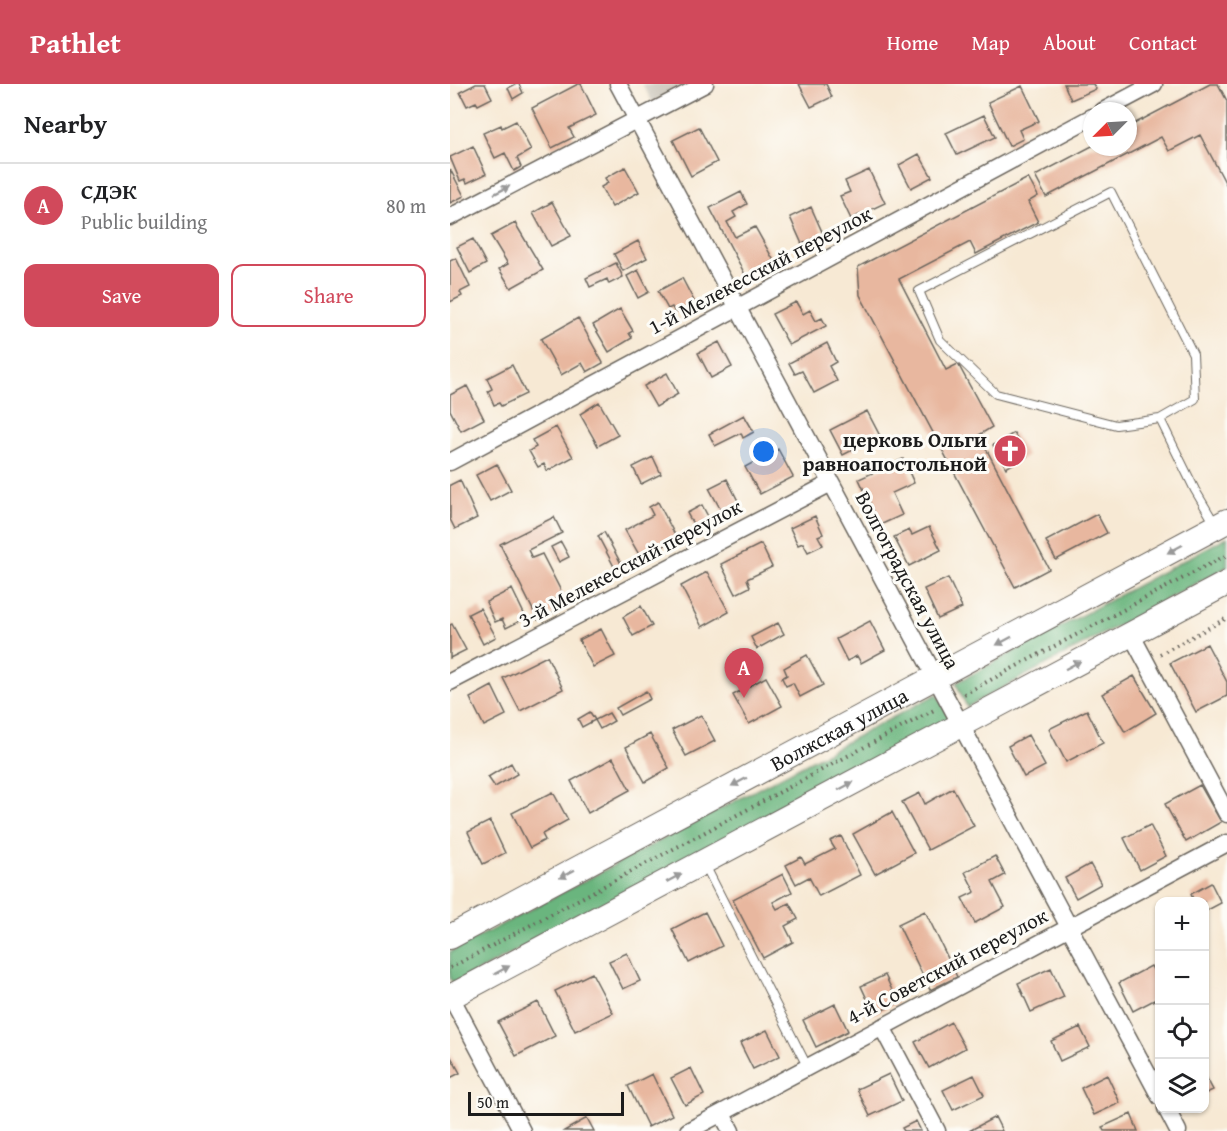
<!DOCTYPE html>
<html lang="en">
<head>
<meta charset="utf-8">
<style>
	body { margin:0; font-family:"Gentium Book Plus",serif; background:#f6f6f6; color:#202124 }
	.controls { position:absolute; right:18px; bottom:18px; display:grid; overflow:hidden; border-radius:12px; box-shadow:0 2px 4px #0004 }
	.controls button { width:54px; height:54px; display:grid; place-items:center; padding:0; border:0; border-bottom:2px solid #e0e0e0; background:#fff; color:#202124; font:30px sans-serif }
	.compass { position:absolute; left:633px; top:18px; width:54px; height:54px; border-radius:50%; background:#fff; box-shadow:0 2px 4px #0004; rotate:246deg }
	.scale { position:absolute; left:18px; bottom:15px; width:156px; box-sizing:border-box; padding-left:6px; border:3px solid #1c1c1c; border-top:0; font-size:16px; line-height:21px; white-space:nowrap; color:#1c1c1c; -webkit-text-stroke:4px #fdfcf7; paint-order:stroke }
	.you { position:absolute; left:314px; top:368px; width:21px; height:21px; margin:-15px; border:4px solid #fff; border-radius:50%; background:#1a73e8; box-shadow:0 0 0 9px #1a73e833 }
	.badge { display:grid; place-items:center; width:39px; height:39px; border-radius:50%; background:#d1495b; color:#fff; font-size:20px; font-weight:700 }
	.pin { position:absolute; translate:-50% -50px; filter:drop-shadow(0 2px 3px #0008) }
	.pin::after { content:''; position:absolute; top:32px; width:21px; height:18px; background:inherit; clip-path:polygon(0 0,100% 0,50% 100%) }
	.list { margin:0; padding:0; list-style:none }
	h2 { display:flex; justify-content:space-between; align-items:center; height:78px; margin:0; padding:0 24px; font-size:26px }
	h2 small { font-size:20px; font-weight:400; color:#757577 }
	.list li { display:grid; grid-template-columns:39px 1fr auto; gap:18px; align-items:center; box-sizing:border-box; height:84px; padding:0 24px; border-top:2px solid #e0e0e0 }
	.list b { display:block; font-size:22px; white-space:nowrap }
	.list p { margin:0; font-size:20px; white-space:nowrap; color:#757577 }
	.list em { font-size:20px; font-style:normal; color:#757577 }
	.actions { display:flex; gap:12px; padding:18px 24px }
	.actions a { flex:1; padding:14px 0; border:2px solid #d1495b; border-radius:12px; text-align:center; font-size:21px; color:#d1495b }
	.actions .main { background:#d1495b; color:#fff }
	.icon { flex:none; width:33px; height:33px; fill:none; stroke:currentColor; stroke-width:2; stroke-linecap:round; stroke-linejoin:round }
	.map { position:relative; flex:none; width:777px; height:1047px; overflow:hidden }
	header { display:flex; align-items:center; gap:36px; box-sizing:border-box; height:84px; padding:0 30px; background:#d1495b; color:#fff }
	header strong { font-size:28px }
	nav { display:flex; gap:33px; margin-inline-start:auto; font-size:21px }
	main { display:flex }
	aside { flex:1; background:#fff }
	.map>svg:first-child { display:block }
	.industrial { fill:#c9c3b8 }
	.forest { fill:#6ab57e; stroke:#43684d; stroke-width:1.5 }
	.building { fill:#e8b79f }
	.lines { fill:none; stroke-linecap:round; stroke-linejoin:round }
	.lane-casing { stroke:#69645c; stroke-width:10 }
	.street-casing { stroke:#69645c; stroke-width:19 }
	.secondary-casing { stroke:#69645c; stroke-width:26 }
	.path { stroke:#69645c; stroke-width:4; stroke-dasharray:1.5 4.5; stroke-linecap:butt }
	.lane { stroke:#fff; stroke-width:8 }
	.street { stroke:#fff; stroke-width:16 }
	.secondary { stroke:#fff; stroke-width:24 }
	.oneway { fill:#999 }
	.labels { text-anchor:middle; dominant-baseline:central; stroke-width:6; stroke-linejoin:round; paint-order:stroke }
	.street-label { font-size:21px; fill:#1c1c1c; stroke:#fdfcf7 }
	.poi-label { font-size:21px; font-weight:bold; fill:#1c1c1c; stroke:#fdfcf7; text-anchor:end }
</style>
</head>
<body>
<header>
<strong>Pathlet</strong>
<nav><a>Home</a><a>Map</a><a>About</a><a>Contact</a></nav>
</header>
<main>
<aside>
<h2>Nearby<small></small></h2>
<ul class="list">
<li><span class="badge">A</span><div><b>СДЭК</b><p>Public building</p></div><em>80 m</em></li>
</ul>
<div class="actions"><a class="main">Save</a><a>Share</a></div>
</aside>
<div class="map">
<svg width="777" height="1047" viewBox="0 0 777 1047">
	<rect width="100%" height="100%" fill="#fdfcf7"/>
	<filter id="ink" filterUnits="userSpaceOnUse"><feTurbulence type="fractalNoise" baseFrequency=".0167" numOctaves="2"/><feDisplacementMap in="SourceGraphic" scale="12" xChannelSelector="R" yChannelSelector="G"/><feConvolveMatrix kernelMatrix="1 2 1 2 8 2 1 2 1" color-interpolation-filters="sRGB"/></filter>
	<filter id="wash" filterUnits="userSpaceOnUse"><feTurbulence type="fractalNoise" baseFrequency=".008" numOctaves="4" result="noise"/><feDisplacementMap in="SourceGraphic" scale="24" xChannelSelector="R" yChannelSelector="G"/><feGaussianBlur stdDeviation="1.35" result="paint"/><feColorMatrix in="noise" values="0 0 0 0 0 0 0 0 0 0 0 0 0 0 0 0 0 1.4 0 .05"/><feComposite in="paint" operator="in"/></filter>
	<g filter="url(#wash)">
		<rect width="100%" height="100%" fill="#f7e9d4"/>
		<path class="industrial" d="M192 0H237L203 19Z"/>
		<path class="forest" d="M777 453V483L517 623 506 599Z
			M487 610 501 635 4 900 0 893V868Z"/>
		<g id="blocks">
			<path class="building" d="M26 0H35L42 14 28 21 26 18 17 22 10 8Z
				M66 0H69L73 9 63 15 58 4Z
				M128 0H131L146 31 119 44 124 53 102 64 82 24Z
				M349 0H376L382 13 361 23Z
				M614 0H643L646 5 621 16Z
				M760 0H768L777 17V102L750 51 719 67 711 53 596 113 585 92 642 62 678 63V43Z
				M572 2 589 37 569 46 573 55 559 62 538 18Z
				M534 31 545 53 507 71 496 49Z
				M66 37 81 66 67 74 71 83 64 87 55 69 45 74 33 49 51 41 52 44Z
				M249 43 267 78 241 92 223 56Z
				M23 62 36 90 17 99 15 95 10 97 0 73Z
				M469 70 482 93 461 104 449 81Z
				M175 83 189 108 162 123 151 103 158 99 155 94Z
				M0 85 14 112 0 119Z
				M419 86 435 119 401 135 390 112 400 108 395 97Z
				M578 94 588 112 578 118 588 138 526 170 520 158 449 195 496 286 508 280 542 343 529 351 599 485 565 503 410 211 408 183Z
				M291 108 297 120 283 128 286 133 277 138 285 153 305 143 324 177 310 184 313 190 299 198 260 124Z
				M102 118 121 152 101 162 83 129Z
				M361 123 373 150 352 160 340 133Z
				M65 139 93 186 61 204 49 185 58 180 41 152Z
				M23 155 36 180 20 189 7 163Z
				M188 157 197 174 173 187 164 170Z
				M6 174 20 203 10 208 12 212 0 218V177Z
				M166 179 173 193 159 200 157 195 140 203 136 194Z
				M188 186 199 208 188 214 177 192Z
				M232 194 245 219 225 229 222 223 218 225 208 207Z
				M346 218 353 230 360 226 366 237 372 234 376 242 339 261 322 230Z
				M170 225 183 247 179 249 182 254 159 268 143 241Z
				M128 234 153 279 137 288 132 279 111 291 91 255Z
				M269 258 282 283 261 294 248 269Z
				M377 259 386 278 379 282 387 297 364 309 352 287 345 290 339 279Z
				M62 281 76 310 51 322 49 319 44 321 38 307 42 305 37 294Z
				M217 289 228 310 206 323 194 302Z
				M17 302 34 335 11 347 0 326V311Z
				M149 318 168 351 148 362 130 330Z
				M417 327 430 352 393 371 380 346Z
				M294 331 304 348 293 354 291 349 265 362 259 350Z
				M106 343 123 373 97 387 94 380 88 383 79 367 86 363 82 356Z
				M564 349 577 372 556 384 543 361Z
				M328 365 343 393 310 410 295 383Z
				M203 373 211 390 191 400 183 383Z
				M453 375 464 399 442 409 452 431 430 441 409 395Z
				M47 380 61 406 40 417 26 391Z
				M277 395 289 419 272 428 259 404Z
				M10 396 27 434 5 445 0 435V401Z
				M208 418 227 455 191 474 175 446 203 431 199 423Z
				M252 421 264 444 249 451 237 429Z
				M647 430 657 449 606 476 596 457Z
				M365 432 373 450 368 452 373 461 358 468 353 459 348 461 340 444Z
				M104 433 112 449 78 466 82 474 92 470 113 511 100 518 105 528 88 536 50 460Z
				M479 443 491 466 459 482 444 453 459 446 462 451Z
				M154 448 176 489 169 492 148 452Z
				M111 458 119 473 109 478 101 463Z
				M311 460 322 483 297 495 300 503 286 510 271 480Z
				M257 488 279 528 252 543 231 502Z
				M498 494 512 524 488 535 474 505Z
				M62 505 76 534 56 544 52 535 45 538 36 518Z
				M191 522 202 542 183 552 173 533Z
				M30 524 46 553 33 560 18 530Z
				M420 537 435 566 411 579 407 572 397 577 386 555Z
				M328 539 334 550 307 565 301 553Z
				M2 540 16 566 0 574V541Z
				M151 545 165 572 143 583 129 556Z
				M757 560 777 598V612L746 628 720 579Z
				M357 571 373 601 350 613 343 599 336 602 332 594 337 591 334 584Z
				M97 572 113 605 70 627 53 594Z
				M684 592 706 629 675 648 652 610Z
				M316 593 332 622 299 640 283 611Z
				M42 602 56 631 34 642 20 614Z
				M196 607 200 615 170 631 166 624Z
				M637 626 653 659 616 678 599 645Z
				M140 628 145 636 132 643 128 635Z
				M159 629 164 637 150 645 145 636Z
				M251 631 265 657 236 672 222 646Z
				M200 650 219 684 195 698 176 663Z
				M578 651 595 682 574 693 558 662Z
				M163 674 180 706 138 729 121 697Z
				M61 679 67 690 45 703 38 693Z
				M750 701 771 738 736 758 715 720Z
				M503 704 524 742 478 766 452 718 470 709 475 720Z
				M103 708 118 736 92 750 95 756 80 764 62 729Z
				M442 728 464 769 425 790 403 750Z
				M40 737 55 769 33 780 18 748Z
				M700 741 716 772 690 786 674 754Z
				M391 752 410 791 369 812 359 793 346 800 336 781 351 773 355 780 385 765 380 757Z
				M545 772 555 791 542 798 555 823 525 839 512 814 525 808 515 788Z
				M640 780 651 800 626 814 615 794Z
				M333 790 342 808 323 818 327 825 339 819 348 835 335 842 343 858 313 874 283 816Z
				M761 799 771 819 754 828V818H744L741 810Z
				M475 827 507 893 480 906 448 840Z
				M255 828 272 862 239 879 222 845Z
				M177 869 190 897 173 905 159 877Z
				M701 882 710 898V913L683 927 669 899Z
				M601 884 614 913 581 928 568 899Z
				M142 889 163 929 125 947 105 907Z
				M435 891 448 919 424 930 411 902Z
				M88 918 105 952 66 972 48 938Z
				M385 920 398 947 366 963 353 936Z
				M501 938 515 964 479 984 465 958Z
				M630 943 640 963 610 977 601 957Z
				M317 946 330 972 303 985 290 959Z
				M0 971 10 989 0 994Z
				M241 984 254 1011 235 1021 221 994Z
				M754 989 763 1006 754 1010Z
				M202 990 222 1031 198 1043 178 1002Z
				M439 990 452 1017 420 1032 407 1005Z
				M524 991 534 1011 503 1026 493 1006Z
				M657 991 670 1019 644 1031 631 1004Z
				M681 1030 688 1047H654L652 1043Z
				M545 1033 552 1047H519Z
				M137 1034 144 1047H114Z
				M466 1037 471 1047H454L452 1044Z"/>
		</g>
	</g>
	<g filter="url(#ink)">
		<use href="#blocks" fill-opacity="0" stroke="#69645c" stroke-width="1.5"/>
		<g class="lines">
			<defs>
				<path id="lane" d="M710 335 745 315 743 270 661 108 469 207 490 256 546 310 666 341 710 335 745 406 765 440
					M255 781 357 982"/>
				<path id="street" d="M168 0 710 1013
					M653 27 704 0
					M0 133 255 0
					M0 378 642 33
					M681 550 777 730
					M0 598 381 399
					M0 911 72 1047
					M432 943 487 1047
					M716 1024 728 1047
					M272 1030 281 1047
					M238 1047 777 759"/>
				<g id="secondary">
					<path id="s1" d="M0 853 777 437"/>
					<path d="M0 913 777 499"/>
				</g>
			</defs>
			<use href="#lane" class="lane-casing"/>
			<use href="#street" class="street-casing"/>
			<use href="#secondary" class="secondary-casing"/>
			<path class="path" d="M710 570 777 534
				M514 610 777 471
				M0 884 484 626"/>
			<use href="#lane" class="lane"/>
			<use href="#street" class="street"/>
			<use href="#secondary" class="secondary"/>
		</g>
		<defs><path id="oneway-solid" d="M-6-.8H1V-3.2L6.5 0L1 3.2V.8H-6Z" transform="scale(1.5)"/></defs>
		<g class="oneway">
			<use href="#oneway-solid" transform="translate(52 106) rotate(-27)"/>
			<use href="#oneway-solid" transform="translate(725 465) rotate(152)"/>
			<use href="#oneway-solid" transform="translate(554 557) rotate(152)"/>
			<use href="#oneway-solid" transform="translate(623 581) rotate(-28)"/>
			<use href="#oneway-solid" transform="translate(289 698) rotate(152)"/>
			<use href="#oneway-solid" transform="translate(396 702) rotate(-28)"/>
			<use href="#oneway-solid" transform="translate(117 790) rotate(152)"/>
			<use href="#oneway-solid" transform="translate(224 794) rotate(-28)"/>
			<use href="#oneway-solid" transform="translate(52 886) rotate(-28)"/>
		</g>
	</g>
	<defs>
		<symbol id="church-disc" viewBox="-11 -11 22 22"><circle r="9.5" fill="#d1495b" stroke="#fdfcf7"/><path d="M-1.2-6h2.4v3.5h3.3v2.4h-3.3V6h-2.4V-.1h-3.3v-2.4h3.3Z" fill="#fff"/></symbol>
	</defs>
	<g fill-rule="evenodd">
		<use href="#church-disc" x="541" y="348" width="38" height="38"/>
	</g>
	<g class="labels">
		<g class="street-label">
			<text transform="translate(310 186) rotate(-28)">1-й Мелекесский переулок</text>
			<text transform="translate(180 479) rotate(-28)">3-й Мелекесский переулок</text>
			<text transform="translate(458 496) rotate(62)">Волгоградская улица</text>
			<text stroke="none"><textPath href="#s1" startOffset="441">Волжская улица</textPath></text>
			<text transform="translate(497 882) rotate(-28)">4-й Советский переулок</text>
		</g>
		<g class="poi-label">
			<text x="537" y="355">церковь Ольги<tspan x="537" dy="24">равноапостольной</tspan></text>
		</g>
	</g>
</svg>
<div class="controls">
<button>+</button>
<button>−</button>
<button><svg class="icon" aria-label="locate" viewBox="0 0 24 24"><circle cx="12" cy="12" r="6"/><path d="M12 2v4M12 18v4M2 12h4M18 12h4"/></svg></button>
<button><svg class="icon" aria-label="layers" viewBox="0 0 24 24"><path d="M12 4l9 5-9 5-9-5zM3 14l9 5 9-5"/></svg></button>
</div>
<svg class="compass" viewBox="-18 -18 36 36"><path d="M0-13l5 13h-10z" fill="#e53935"/><path d="M0 13l5-13h-10z" fill="#757577"/></svg>
<div class="scale">50 m</div>
<div class="you"></div>
<div class="pin badge" style="left:294px;top:614px">A</div>
</div>
</main>
</body>
</html>
